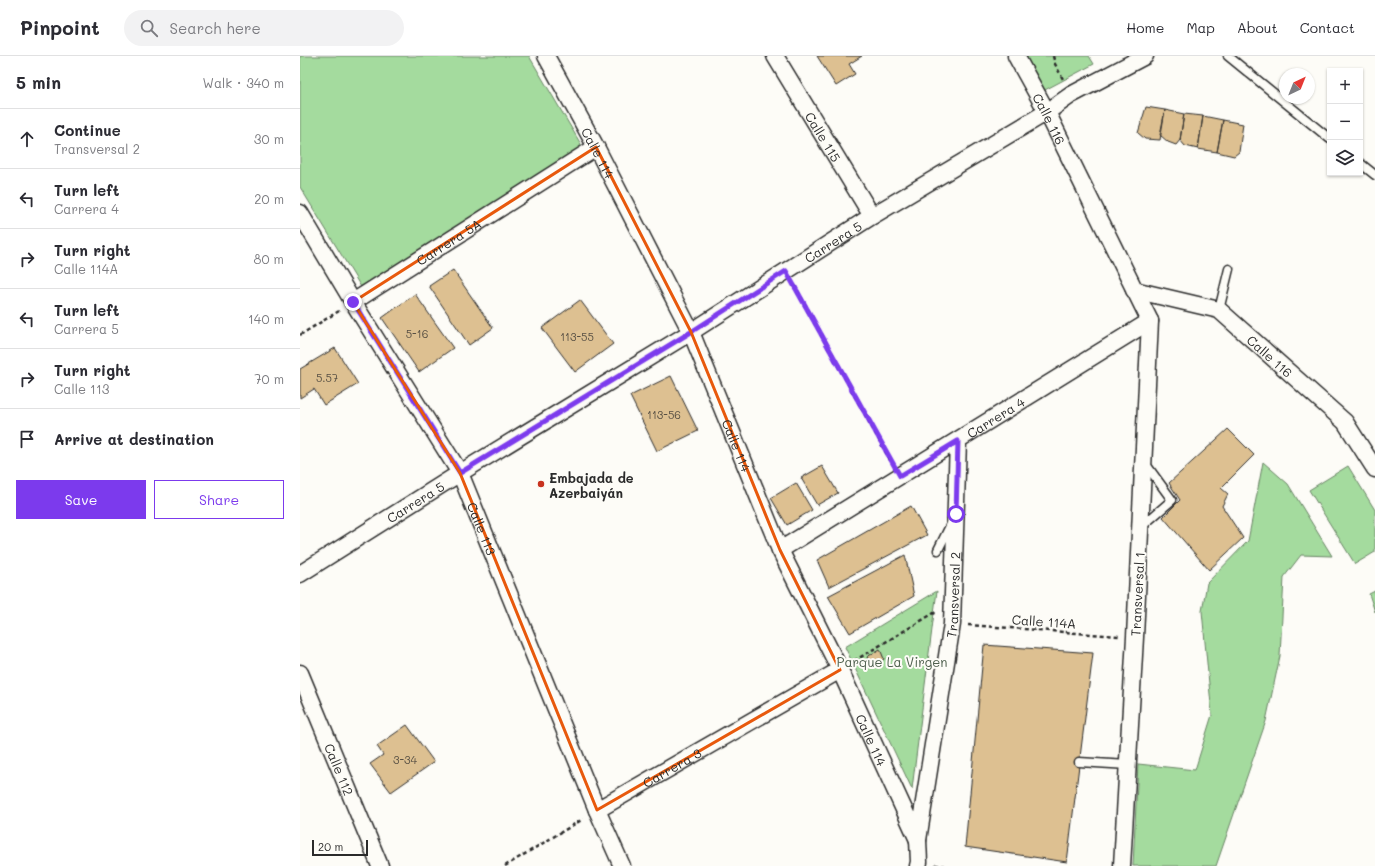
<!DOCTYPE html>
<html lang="en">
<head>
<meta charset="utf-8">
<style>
	body { margin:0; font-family:Mali,sans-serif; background:#f2f2f3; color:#2b2b33 }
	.controls { position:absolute; right:12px; top:12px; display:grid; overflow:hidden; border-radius:0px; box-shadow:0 1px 3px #0004 }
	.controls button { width:36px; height:36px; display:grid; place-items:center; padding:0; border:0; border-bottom:1px solid #e1e1e2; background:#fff; color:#2b2b33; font:20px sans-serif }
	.compass { position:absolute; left:979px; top:12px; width:36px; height:36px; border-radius:50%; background:#fff; box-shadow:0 1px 3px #0004; rotate:43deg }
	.scale { position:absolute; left:12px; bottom:10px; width:56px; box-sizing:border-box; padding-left:4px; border:2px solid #2b2b2b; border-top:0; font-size:11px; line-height:14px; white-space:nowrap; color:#2b2b2b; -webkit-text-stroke:3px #fdfcf7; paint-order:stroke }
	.stop { position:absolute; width:12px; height:12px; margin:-9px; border:3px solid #7c3aed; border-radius:50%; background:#fff }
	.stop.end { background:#7c3aed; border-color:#fff; box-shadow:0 1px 4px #0008 }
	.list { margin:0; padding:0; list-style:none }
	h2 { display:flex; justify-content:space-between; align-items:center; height:52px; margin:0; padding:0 16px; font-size:17px }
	h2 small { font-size:13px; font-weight:400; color:#7c7c81 }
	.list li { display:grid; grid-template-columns:26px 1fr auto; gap:12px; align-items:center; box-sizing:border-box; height:60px; padding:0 16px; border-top:1px solid #e1e1e2 }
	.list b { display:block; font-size:15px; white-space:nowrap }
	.list p { margin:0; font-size:13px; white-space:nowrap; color:#7c7c81 }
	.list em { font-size:13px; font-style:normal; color:#7c7c81 }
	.actions { display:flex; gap:8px; padding:12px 16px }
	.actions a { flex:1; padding:9px 0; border:1px solid #7c3aed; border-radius:0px; text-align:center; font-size:14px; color:#7c3aed }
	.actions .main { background:#7c3aed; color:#fff }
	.icon { flex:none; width:22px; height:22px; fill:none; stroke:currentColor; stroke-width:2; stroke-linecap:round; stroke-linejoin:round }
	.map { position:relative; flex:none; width:1075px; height:810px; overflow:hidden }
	header { display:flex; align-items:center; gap:24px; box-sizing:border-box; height:56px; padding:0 20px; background:#fff; border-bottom:1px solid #e1e1e2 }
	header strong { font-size:19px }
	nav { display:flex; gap:22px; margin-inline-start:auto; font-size:14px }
	.search { width:280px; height:36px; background:#f2f2f3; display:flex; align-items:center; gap:10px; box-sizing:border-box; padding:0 14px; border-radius:22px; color:#7c7c81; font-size:15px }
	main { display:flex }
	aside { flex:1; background:#fff }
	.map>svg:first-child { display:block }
	.green { fill:#a4db9e; stroke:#688364 }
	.building { fill:#ddc091; stroke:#2b2b2b }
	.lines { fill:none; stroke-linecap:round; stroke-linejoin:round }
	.service-casing { stroke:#2b2b2b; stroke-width:11 }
	.minor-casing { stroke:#2b2b2b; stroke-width:19 }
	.path { stroke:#2b2b2b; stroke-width:2.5; stroke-dasharray:4 3; stroke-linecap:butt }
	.service { stroke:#fdfcf7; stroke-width:8 }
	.minor { stroke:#fdfcf7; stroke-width:16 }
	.route { stroke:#7c3aed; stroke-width:5 }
	.marked { fill:none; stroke:#e8590c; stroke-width:3; stroke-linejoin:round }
	.poi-dot { fill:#c8321e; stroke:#fdfcf7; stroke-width:1.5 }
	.labels { text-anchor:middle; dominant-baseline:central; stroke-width:4; stroke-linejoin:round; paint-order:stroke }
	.number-label { font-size:11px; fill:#585044 }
	.street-label { font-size:13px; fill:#2b2b2b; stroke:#fdfcf7 }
	.poi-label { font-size:13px; font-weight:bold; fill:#2b2b2b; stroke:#fdfcf7; text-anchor:start }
	.park-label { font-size:13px; fill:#4f604e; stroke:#fdfcf7 }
</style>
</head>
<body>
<header>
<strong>Pinpoint</strong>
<div class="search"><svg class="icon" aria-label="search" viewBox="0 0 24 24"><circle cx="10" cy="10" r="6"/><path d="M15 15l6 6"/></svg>Search here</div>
<nav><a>Home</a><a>Map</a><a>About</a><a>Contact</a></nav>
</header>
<main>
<aside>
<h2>5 min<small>Walk · 340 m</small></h2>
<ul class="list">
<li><svg class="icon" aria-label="ahead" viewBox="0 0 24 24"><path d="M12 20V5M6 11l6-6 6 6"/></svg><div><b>Continue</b><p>Transversal 2</p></div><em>30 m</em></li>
<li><svg class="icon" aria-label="left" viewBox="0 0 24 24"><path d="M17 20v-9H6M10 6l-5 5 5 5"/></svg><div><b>Turn left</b><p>Carrera 4</p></div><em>20 m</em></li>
<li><svg class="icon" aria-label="right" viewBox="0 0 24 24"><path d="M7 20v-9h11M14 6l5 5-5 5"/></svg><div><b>Turn right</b><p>Calle 114A</p></div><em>80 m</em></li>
<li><svg class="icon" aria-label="left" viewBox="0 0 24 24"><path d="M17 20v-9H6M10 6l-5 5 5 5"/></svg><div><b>Turn left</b><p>Carrera 5</p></div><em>140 m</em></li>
<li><svg class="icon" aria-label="right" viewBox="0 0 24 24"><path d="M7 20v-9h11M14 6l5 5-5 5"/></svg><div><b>Turn right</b><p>Calle 113</p></div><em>70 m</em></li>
<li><svg class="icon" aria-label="arrive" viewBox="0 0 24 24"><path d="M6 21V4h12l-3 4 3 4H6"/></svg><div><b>Arrive at destination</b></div></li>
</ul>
<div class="actions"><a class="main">Save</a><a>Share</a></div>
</aside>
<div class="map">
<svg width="1075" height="810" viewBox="0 0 1075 810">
	<rect width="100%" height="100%" fill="#fdfcf7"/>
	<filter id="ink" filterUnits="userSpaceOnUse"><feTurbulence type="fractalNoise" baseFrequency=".025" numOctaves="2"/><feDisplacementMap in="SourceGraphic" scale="8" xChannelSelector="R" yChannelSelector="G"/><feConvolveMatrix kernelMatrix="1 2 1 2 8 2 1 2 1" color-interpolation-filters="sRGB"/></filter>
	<g filter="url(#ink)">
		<path class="green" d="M0 0H229L282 90 61 231 0 131Z
			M722 0H789L794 8 741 36Z
			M963 406 988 428 1032 500 1001 499 984 521 980 600 966 665 916 810H833L838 708 895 714 912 659 902 555 907 527 948 485Z
			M1048 410 1075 454V496L1055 508 1009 434Z
			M637 535 634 557 612 733 545 591Z
			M1075 535V556L1069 538Z"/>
		<path class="building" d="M517 0H562L549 8 555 18 536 30Z
			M846 51 865 54 860 84 845 83 838 77Z
			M865 54 884 58 880 84 876 89 868 86 860 79Z
			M884 58 903 60 898 93 885 90 880 84Z
			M903 60 923 64 917 96 898 93Z
			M923 64 943 68 939 96 934 100 917 96Z
			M153 214 193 272 169 289 129 230Z
			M115 238 153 292 119 316 82 262Z
			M280 244 313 288 275 316 242 272Z
			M35 292 58 328 24 349 14 333 0 342V313Z
			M371 320 398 375 357 395 330 340Z
			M928 373 954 399 921 432 928 438 922 450 943 482 909 514 863 461 880 444 869 427Z
			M522 410 538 437 517 449 501 422Z
			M496 427 512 454 487 469 471 442Z
			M611 450 627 479 529 531 517 504Z
			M605 499 614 540 550 577 528 540Z
			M684 589 793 597 767 806 665 791Z
			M580 593 584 603 572 611 567 601Z
			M107 669 134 706 91 736 70 708 83 699 77 690Z"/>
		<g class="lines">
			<defs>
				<path id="service" d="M928 0 1030 83
					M1060 107 1075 119
					M919 254 929 213
					M841 471 872 444 845 407
					M638 494 652 466
					M779 706 828 709"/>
				<g id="minor">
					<path id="s1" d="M246 0 296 91 391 276 480 494 540 614 618 784"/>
					<path id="s2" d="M475 0 572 160"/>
					<path id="s3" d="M716 0 747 56 850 265 835 581 822 810"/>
					<path id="s4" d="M0 157 53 246 160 417 297 754 322 810"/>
					<path id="s5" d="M834 234 919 254 1045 366 1075 413"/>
					<path id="s6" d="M53 246 296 91"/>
					<path id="s7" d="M480 494 850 265"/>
					<path id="s8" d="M0 518 160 417 391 276 572 160 747 56 771 39 845 0"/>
					<path id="s9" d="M0 617 80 810"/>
					<path id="s10" d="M297 754 540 614"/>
					<path id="s11" d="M618 810 619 806 618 784 652 568 658 385"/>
				</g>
			</defs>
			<use href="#service" class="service-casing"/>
			<use href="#minor" class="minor-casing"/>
			<path class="path" d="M753 0 755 8 764 25
				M494 229 591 405
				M0 279 39 255
				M668 569 819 580
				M554 605 634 557 636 558
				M635 809 644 810
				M205 810 283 763"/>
			<use href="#service" class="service"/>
			<use href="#minor" class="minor"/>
		</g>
	</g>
	<g class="lines" filter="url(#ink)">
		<path class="route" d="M53 246 160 417 391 276 486 215 600 420 658 385 656 458"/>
	</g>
	<path class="marked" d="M296 91 391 276 480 494 540 614 297 754 160 417 53 246Z"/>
	<circle class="poi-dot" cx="241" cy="428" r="4"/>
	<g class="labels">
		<g class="number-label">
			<text x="117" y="277">5-16</text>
			<text x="277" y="280">113-55</text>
			<text x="27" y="321">5.57</text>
			<text x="364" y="358">113-56</text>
			<text x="105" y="703">3-34</text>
		</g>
		<g class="street-label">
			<text stroke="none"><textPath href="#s3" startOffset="71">Calle 116</textPath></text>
			<text stroke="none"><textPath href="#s2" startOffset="94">Calle 115</textPath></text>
			<text stroke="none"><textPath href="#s1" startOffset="110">Calle 114</textPath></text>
			<text stroke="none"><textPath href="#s6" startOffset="113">Carrera 5A</textPath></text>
			<text stroke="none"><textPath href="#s8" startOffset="628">Carrera 5</textPath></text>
			<text stroke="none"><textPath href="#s5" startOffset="156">Calle 116</textPath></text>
			<text stroke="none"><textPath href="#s7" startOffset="253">Carrera 4</textPath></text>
			<text stroke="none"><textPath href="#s1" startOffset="434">Calle 114</textPath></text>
			<text stroke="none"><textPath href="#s8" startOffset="136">Carrera 5</textPath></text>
			<text stroke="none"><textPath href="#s4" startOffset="365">Calle 113</textPath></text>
			<text transform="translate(837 538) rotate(-87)">Transversal 1</text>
			<text stroke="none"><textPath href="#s11" startOffset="274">Transversal 2</textPath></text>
			<text transform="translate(744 565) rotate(4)">Calle 114A</text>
			<text stroke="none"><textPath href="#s1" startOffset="758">Calle 114</textPath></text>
			<text stroke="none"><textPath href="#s10" startOffset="86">Carrera 3</textPath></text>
			<text stroke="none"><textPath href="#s9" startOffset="104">Calle 112</textPath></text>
		</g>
		<g class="poi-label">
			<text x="249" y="421">Embajada de<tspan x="249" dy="15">Azerbaiyán</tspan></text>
		</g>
		<g class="park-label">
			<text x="592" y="605">Parque La Virgen</text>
		</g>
	</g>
</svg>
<div class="controls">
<button>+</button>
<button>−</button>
<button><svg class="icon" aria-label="layers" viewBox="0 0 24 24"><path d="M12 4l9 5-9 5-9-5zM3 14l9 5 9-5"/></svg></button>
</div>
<svg class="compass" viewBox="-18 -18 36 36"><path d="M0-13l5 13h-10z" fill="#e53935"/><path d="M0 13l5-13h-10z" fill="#7c7c81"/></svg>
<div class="scale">20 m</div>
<div class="stop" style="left:656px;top:458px"></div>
<div class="stop end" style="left:53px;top:246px"></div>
</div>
</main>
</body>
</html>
